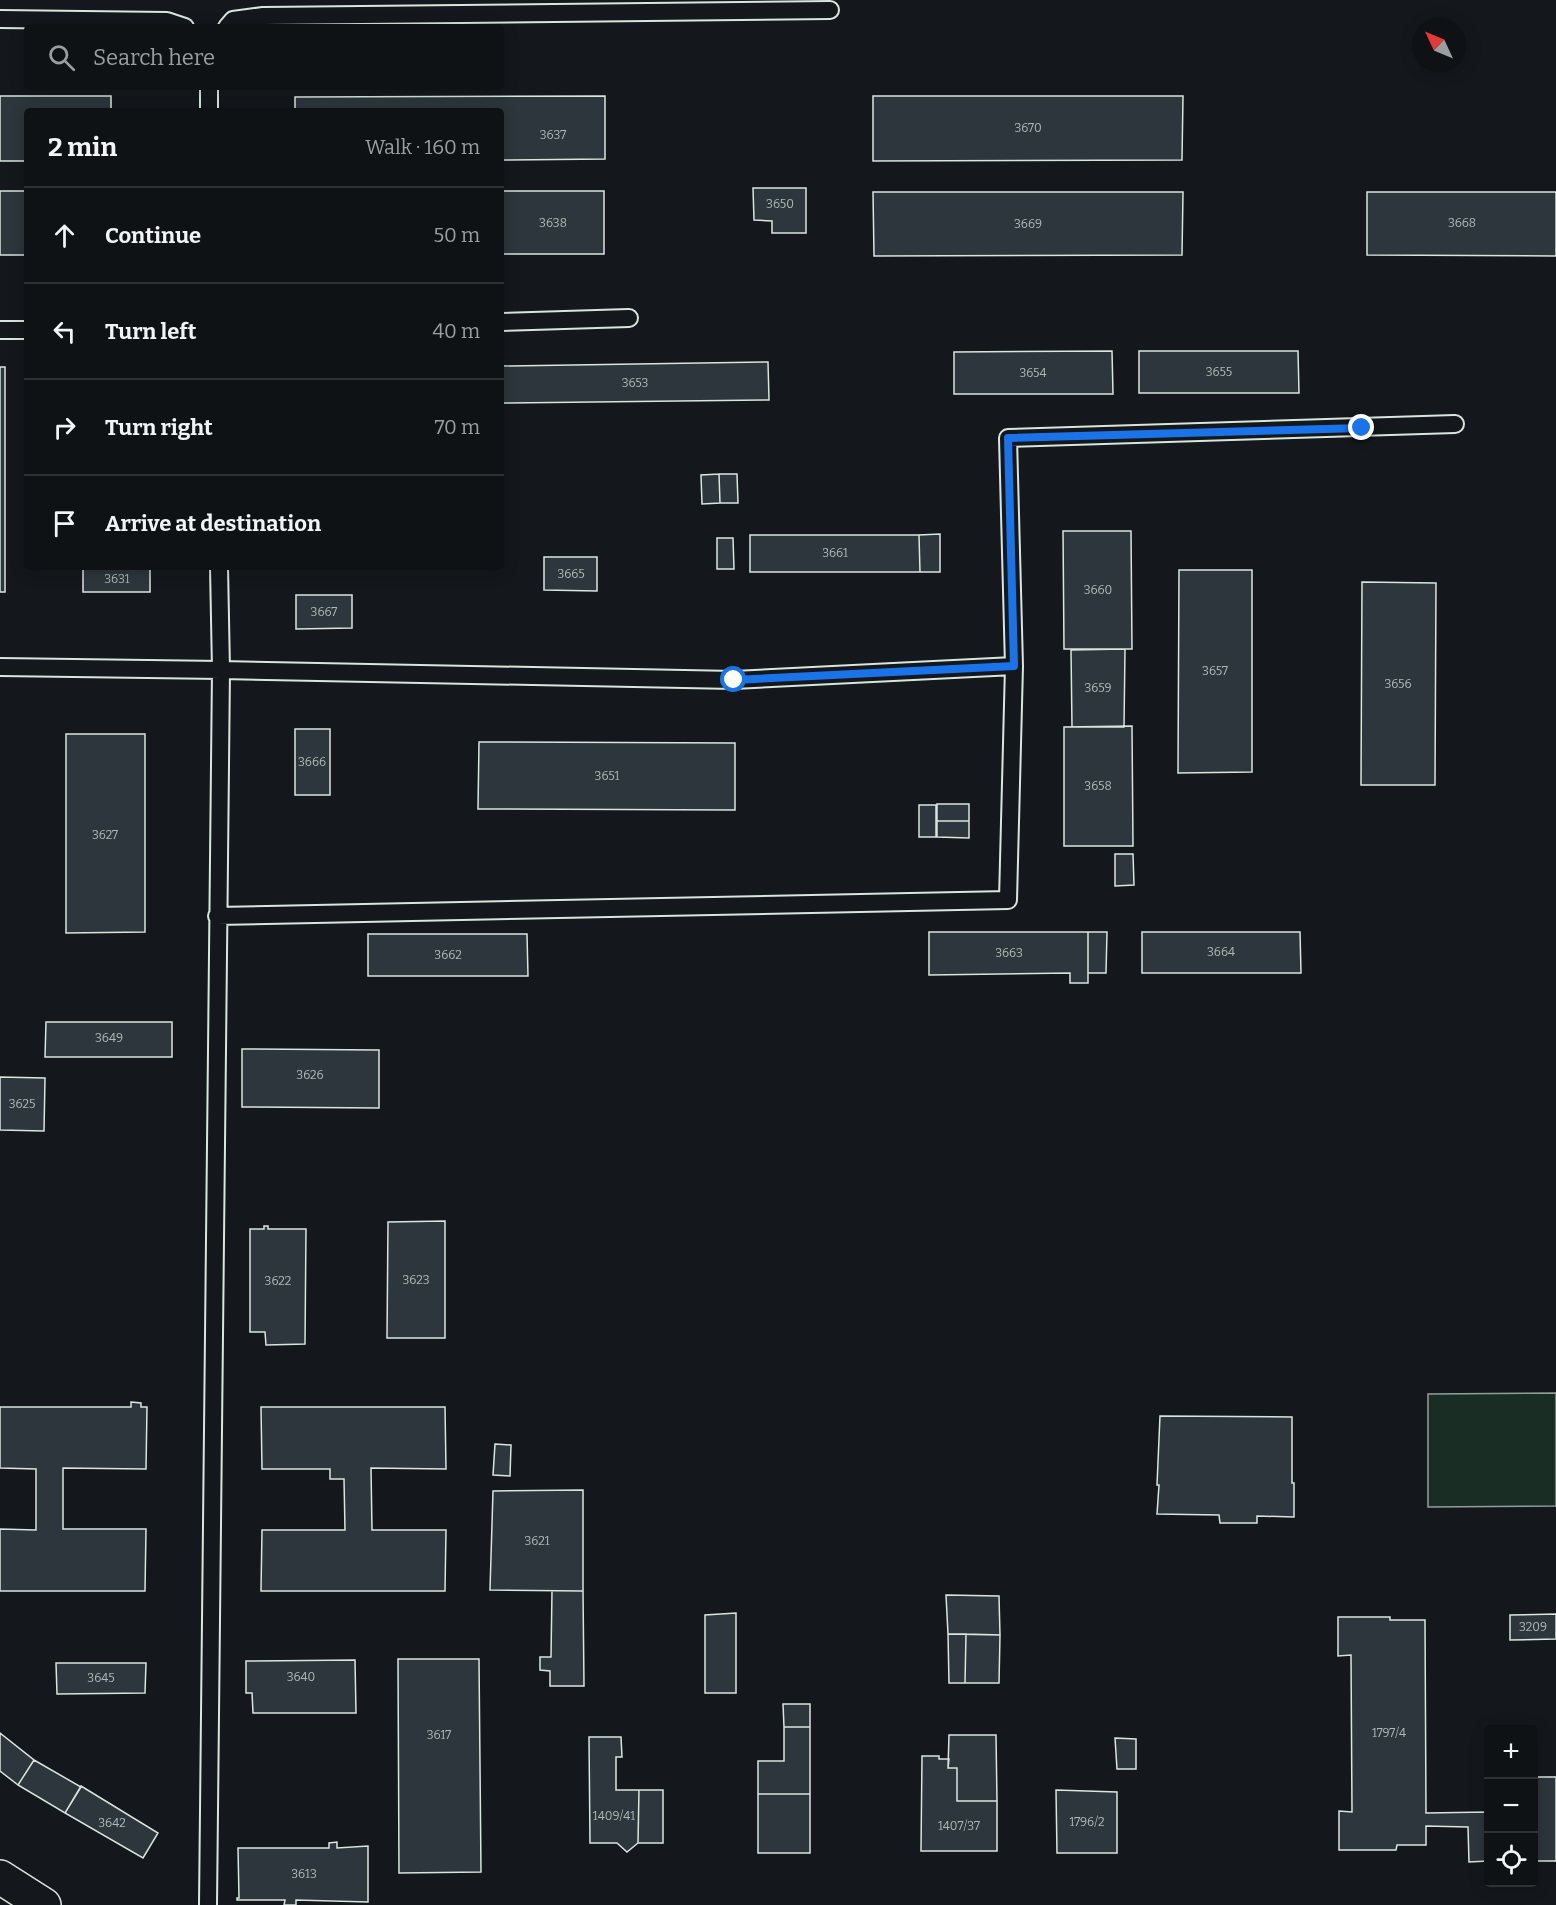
<!DOCTYPE html>
<html lang="en">
<head>
<meta charset="utf-8">
<style>
	body { margin:0; font-family:Bitter,serif; background:#1d2022; color:#f1f3f6 }
	.controls { position:absolute; right:18px; bottom:18px; display:grid; overflow:hidden; border-radius:6px; box-shadow:0 3px 15px #0003 }
	.controls button { width:54px; height:54px; display:grid; place-items:center; padding:0; border:0; border-bottom:2px solid #2f3234; background:#0f1215; color:#f1f3f6; font:30px sans-serif }
	.compass { position:absolute; left:1412px; top:18px; width:54px; height:54px; border-radius:50%; background:#0f1215; box-shadow:0 3px 15px #0003; rotate:314deg }
	.stop { position:absolute; width:18px; height:18px; margin:-14px; border:4px solid #1a73e8; border-radius:50%; background:#fff }
	.stop.end { background:#1a73e8; border-color:#fff; box-shadow:0 2px 6px #0008 }
	.list { margin:0; padding:0; list-style:none }
	h2 { display:flex; justify-content:space-between; align-items:center; height:78px; margin:0; padding:0 24px; font-size:26px }
	h2 small { font-size:20px; font-weight:400; color:#9b9ea0 }
	.list li { display:grid; grid-template-columns:39px 1fr auto; gap:18px; align-items:center; box-sizing:border-box; height:96px; padding:0 24px; border-top:2px solid #2f3234 }
	.list b { display:block; font-size:22px; white-space:nowrap }
	.list em { font-size:20px; font-style:normal; color:#9b9ea0 }
	.icon { flex:none; width:33px; height:33px; fill:none; stroke:currentColor; stroke-width:2; stroke-linecap:round; stroke-linejoin:round }
	.map { position:relative; flex:none; width:1556px; height:1905px; overflow:hidden }
	.search { position:absolute; background:#0f1215; box-shadow:0 3px 15px #0003; left:24px; top:24px; width:480px; height:66px; display:flex; align-items:center; gap:15px; box-sizing:border-box; padding:0 21px; border-radius:6px; color:#9b9ea0; font-size:22px }
	.panel { position:absolute; background:#0f1215; box-shadow:0 3px 15px #0003; left:24px; top:108px; width:480px; height:462px; border-radius:6px }
	.map>svg:first-child { display:block }
	.green { fill:#1a2d24; stroke:#939e99; stroke-width:1.5 }
	.building { fill:#2c363c; stroke:#d8e6dc; stroke-width:1.5 }
	.lines { fill:none; stroke-linecap:round; stroke-linejoin:round }
	.service-casing { stroke:#d8e6dc; stroke-width:20 }
	.secondary-casing { stroke:#d8e6dc; stroke-width:36 }
	.service { stroke:#14181c; stroke-width:16 }
	.secondary { stroke:#14181c; stroke-width:33 }
	.route { stroke:#1a73e8; stroke-width:8 }
	.labels { text-anchor:middle; dominant-baseline:central; stroke-width:4.5; stroke-linejoin:round; paint-order:stroke }
	.number-label { font-size:12px; fill:#adbab4 }
</style>
</head>
<body>
<div class="map">
<svg width="1556" height="1905" viewBox="0 0 1556 1905">
	<rect width="100%" height="100%" fill="#14181c"/>
	<path class="green" d="M1556 1393V1506L1428 1507V1394Z"/>
	<path class="building" d="M0 96H111V111H27V161H0Z
		M605 96V159L501 160V111H295V97Z
		M873 96H1183L1182 160 873 161Z
		M753 188H806V233H772V221L754 220Z
		M0 191H27V255H0Z
		M501 191H604V254H501Z
		M873 192H1183L1182 255 874 256Z
		M1367 192H1556V256L1367 255Z
		M1112 351 1113 394H954V352Z
		M1139 351H1298L1299 393H1139Z
		M768 362 769 400 501 403V366Z
		M0 367H5V592H0Z
		M719 474 720 503 702 504 701 475Z
		M719 474H737L738 503H720Z
		M1063 531H1131L1132 649H1064Z
		M940 534V572H920L919 535Z
		M750 535H919L920 572H750Z
		M717 538H733L734 569H717Z
		M544 557H597V591L544 590Z
		M83 567H150V592H83Z
		M1179 570H1252V772L1178 773Z
		M1362 582 1436 583 1435 785H1361Z
		M296 595H352V628L296 629Z
		M1125 649 1124 727H1072L1071 650Z
		M1132 726 1133 846H1064V727Z
		M295 729H330V795H295Z
		M66 734H145V932L66 933Z
		M479 742 735 743V810L478 809Z
		M937 804H969V821H937Z
		M919 805H936V837H919Z
		M937 821H969V838L937 837Z
		M1115 854H1133L1134 885 1115 886Z
		M929 932H1088V983H1070V973L929 975Z
		M1088 932H1107L1106 973H1088Z
		M1142 932H1300L1301 973H1142Z
		M368 934H527L528 976H368Z
		M46 1022H172V1057H45Z
		M242 1049 379 1050V1108L242 1107Z
		M0 1077 45 1078 44 1131 0 1130Z
		M445 1221V1338H387L388 1222Z
		M264 1226H268V1229H306L305 1344 266 1345 265 1332H250V1229H264Z
		M131 1402 141 1403V1407H147L146 1469 63 1468V1529H146L145 1591H0V1529L36 1530V1469L0 1468V1407H131Z
		M261 1407H445L446 1469 371 1468 372 1530H446L445 1591H261L262 1530H345L344 1479H330V1469H262Z
		M1160 1416 1292 1417V1483H1294V1517L1257 1516V1523H1220L1219 1515 1157 1514 1159 1485H1157Z
		M495 1444 511 1445 510 1476 493 1475Z
		M583 1490V1591L490 1590 493 1491Z
		M552 1591H583L584 1686H550V1671L540 1670V1657H551Z
		M946 1595 999 1596 1000 1635 948 1634Z
		M736 1613V1693H705V1615Z
		M1556 1614V1639L1510 1640V1615Z
		M1338 1617H1390V1620H1425L1426 1813 1488 1812V1861L1469 1862 1468 1827 1426 1826V1845H1397L1396 1850H1339V1811L1352 1812 1351 1655 1338 1656Z
		M948 1634H966L965 1683H949Z
		M966 1634 1000 1635 999 1683H965Z
		M398 1659H479L481 1872 399 1873Z
		M355 1660 356 1713H253L252 1693H246V1661Z
		M56 1663H146L145 1693 57 1694Z
		M783 1704H810V1727H784Z
		M784 1727H810V1794H758V1761H784Z
		M0 1733 34 1760 18 1785 0 1771Z
		M949 1735H996L997 1801H957V1768H948Z
		M589 1737H621L622 1757H616V1790H639L638 1843 627 1852 617 1843H590Z
		M1115 1738 1136 1739V1769H1117Z
		M922 1756H939V1759H949L948 1768H957V1801H997V1851H921Z
		M34 1760 81 1787 65 1813 18 1785Z
		M1534 1777H1556V1861H1534Z
		M81 1786 158 1833 143 1858 65 1813Z
		M639 1790H663V1843H638Z
		M1056 1790 1117 1792V1853H1057Z
		M758 1794H810V1853H758Z
		M337 1842V1848L368 1846V1902L296 1900V1905H284L285 1900H237V1898H239L238 1848H329V1843Z"/>
	<g class="lines">
		<defs>
			<path id="service" d="M0 19 167 21 185 27
				M227 27 233 20 263 16 830 10
				M209 87V111
				M501 322 629 318
				M0 330H27
				M0 667 221 670 219 567
				M217 916 1008 900 1014 666
				M208 1905 221 670 734 680 1014 666 1008 438 1455 424"/>
			<path id="secondary" d="M0 1877 44 1905"/>
		</defs>
		<use href="#service" class="service-casing"/>
		<use href="#secondary" class="secondary-casing"/>
		<use href="#service" class="service"/>
		<use href="#secondary" class="secondary"/>
	</g>
	<g class="lines">
		<path class="route" d="M734 680 1014 666 1008 438 1362 428"/>
	</g>
	<g class="labels">
		<g class="number-label">
			<text x="1028" y="128">3670</text>
			<text x="553" y="135">3637</text>
			<text x="780" y="204">3650</text>
			<text x="553" y="223">3638</text>
			<text x="1462" y="223">3668</text>
			<text x="1028" y="224">3669</text>
			<text x="1219" y="372">3655</text>
			<text x="1033" y="373">3654</text>
			<text x="635" y="383">3653</text>
			<text x="835" y="553">3661</text>
			<text x="571" y="574">3665</text>
			<text x="117" y="579">3631</text>
			<text x="1098" y="590">3660</text>
			<text x="324" y="612">3667</text>
			<text x="1215" y="671">3657</text>
			<text x="1398" y="684">3656</text>
			<text x="1098" y="688">3659</text>
			<text x="312" y="762">3666</text>
			<text x="607" y="776">3651</text>
			<text x="1098" y="786">3658</text>
			<text x="105" y="835">3627</text>
			<text x="1221" y="952">3664</text>
			<text x="1009" y="953">3663</text>
			<text x="448" y="955">3662</text>
			<text x="109" y="1038">3649</text>
			<text x="310" y="1075">3626</text>
			<text x="22" y="1104">3625</text>
			<text x="416" y="1280">3623</text>
			<text x="278" y="1281">3622</text>
			<text x="537" y="1541">3621</text>
			<text x="1533" y="1627">3209</text>
			<text x="301" y="1677">3640</text>
			<text x="101" y="1678">3645</text>
			<text x="1389" y="1733">1797/4</text>
			<text x="439" y="1735">3617</text>
			<text x="614" y="1816">1409/41</text>
			<text x="1087" y="1822">1796/2</text>
			<text x="112" y="1823">3642</text>
			<text x="959" y="1826">1407/37</text>
			<text x="304" y="1874">3613</text>
		</g>
	</g>
</svg>
<div class="controls">
<button>+</button>
<button>−</button>
<button><svg class="icon" aria-label="locate" viewBox="0 0 24 24"><circle cx="12" cy="12" r="6"/><path d="M12 2v4M12 18v4M2 12h4M18 12h4"/></svg></button>
</div>
<svg class="compass" viewBox="-18 -18 36 36"><path d="M0-13l5 13h-10z" fill="#e53935"/><path d="M0 13l5-13h-10z" fill="#9b9ea0"/></svg>
<div class="stop" style="left:734px;top:680px"></div>
<div class="stop end" style="left:1362px;top:428px"></div>
<div class="search"><svg class="icon" aria-label="search" viewBox="0 0 24 24"><circle cx="10" cy="10" r="6"/><path d="M15 15l6 6"/></svg>Search here</div>
<section class="panel">
<h2>2 min<small>Walk · 160 m</small></h2>
<ul class="list">
<li><svg class="icon" aria-label="ahead" viewBox="0 0 24 24"><path d="M12 20V5M6 11l6-6 6 6"/></svg><div><b>Continue</b></div><em>50 m</em></li>
<li><svg class="icon" aria-label="left" viewBox="0 0 24 24"><path d="M17 20v-9H6M10 6l-5 5 5 5"/></svg><div><b>Turn left</b></div><em>40 m</em></li>
<li><svg class="icon" aria-label="right" viewBox="0 0 24 24"><path d="M7 20v-9h11M14 6l5 5-5 5"/></svg><div><b>Turn right</b></div><em>70 m</em></li>
<li><svg class="icon" aria-label="arrive" viewBox="0 0 24 24"><path d="M6 21V4h12l-3 4 3 4H6"/></svg><div><b>Arrive at destination</b></div></li>
</ul>
</section>
</div>
</body>
</html>
